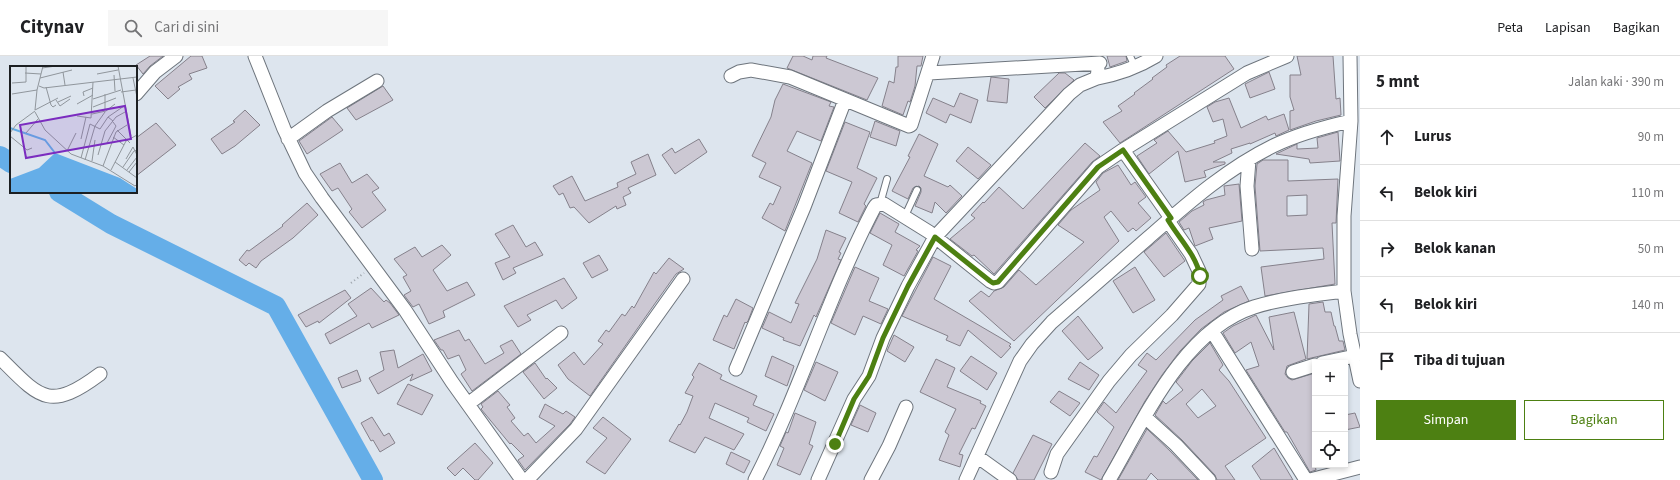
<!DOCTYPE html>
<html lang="id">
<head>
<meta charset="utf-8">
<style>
	body { margin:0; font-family:"Source Sans 3",sans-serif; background:#f6f6f6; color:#202124 }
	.controls { position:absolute; right:12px; bottom:12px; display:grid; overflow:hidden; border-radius:0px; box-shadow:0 2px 6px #0003 }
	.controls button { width:36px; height:36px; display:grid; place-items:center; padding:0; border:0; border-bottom:1px solid #e0e0e0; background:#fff; color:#202124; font:20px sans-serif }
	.stop { position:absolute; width:12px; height:12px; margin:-9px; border:3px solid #4d8012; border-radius:50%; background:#fff }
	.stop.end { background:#4d8012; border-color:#fff; box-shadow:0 1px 4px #0008 }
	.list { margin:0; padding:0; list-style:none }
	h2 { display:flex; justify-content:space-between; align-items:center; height:52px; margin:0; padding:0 16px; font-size:17px }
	h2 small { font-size:13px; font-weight:400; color:#757577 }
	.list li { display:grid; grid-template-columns:26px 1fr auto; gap:12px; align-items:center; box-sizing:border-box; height:56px; padding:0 16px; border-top:1px solid #e0e0e0 }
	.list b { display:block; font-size:15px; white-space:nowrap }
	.list em { font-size:13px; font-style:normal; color:#757577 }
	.actions { display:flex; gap:8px; padding:12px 16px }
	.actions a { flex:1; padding:9px 0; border:1px solid #4d8012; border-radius:0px; text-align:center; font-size:14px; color:#4d8012 }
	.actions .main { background:#4d8012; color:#fff }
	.icon { flex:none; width:22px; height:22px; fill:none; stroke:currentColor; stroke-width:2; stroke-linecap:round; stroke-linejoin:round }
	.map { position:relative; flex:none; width:1360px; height:424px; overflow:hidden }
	header { display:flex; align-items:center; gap:24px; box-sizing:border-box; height:56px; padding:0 20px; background:#fff; border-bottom:1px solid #e0e0e0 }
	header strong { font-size:19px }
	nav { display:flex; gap:22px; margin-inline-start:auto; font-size:14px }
	.search { width:280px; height:36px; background:#f6f6f6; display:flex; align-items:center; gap:10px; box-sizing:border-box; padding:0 14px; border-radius:0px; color:#757577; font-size:15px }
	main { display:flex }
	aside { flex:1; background:#fff }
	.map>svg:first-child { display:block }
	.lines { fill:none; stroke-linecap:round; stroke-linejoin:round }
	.river { stroke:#65aee8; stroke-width:20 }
	.building { fill:#ccc8d3; stroke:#85818b; fill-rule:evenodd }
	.lane-casing { stroke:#6e757d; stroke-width:8 }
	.street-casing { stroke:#6e757d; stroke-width:15 }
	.path { stroke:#9ba2a9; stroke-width:2; stroke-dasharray:1 3; stroke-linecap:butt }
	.lane { stroke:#fff; stroke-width:6 }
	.street { stroke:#fff; stroke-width:13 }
	.route { stroke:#4d8012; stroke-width:5 }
	.inset-river { fill:none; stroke:#65aee8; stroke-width:2 }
	.inset-road { fill:none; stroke:#90969c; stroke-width:1 }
	.view { fill:#7b2cbf; fill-opacity:0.15; stroke:#7b2cbf; stroke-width:2 }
	.inset-edge { fill:none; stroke:#1c1f22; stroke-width:2 }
</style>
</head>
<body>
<header>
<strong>Citynav</strong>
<div class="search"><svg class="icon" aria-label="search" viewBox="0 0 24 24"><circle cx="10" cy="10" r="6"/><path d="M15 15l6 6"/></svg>Cari di sini</div>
<nav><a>Peta</a><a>Lapisan</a><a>Bagikan</a></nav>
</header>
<main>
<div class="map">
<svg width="1360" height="424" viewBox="0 0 1360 424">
	<rect width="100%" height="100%" fill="#dde5ee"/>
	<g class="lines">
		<path class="river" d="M0 100 11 107
			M59 136 111 168 276 250 373 424"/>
	</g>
	<path class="building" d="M150 0H163L150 10 143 18 136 9Z
		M191 0H202L207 12 189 18 192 23 178 31 180 33 168 43 155 30Z
		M793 0H803L812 4 813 0H827L826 2 878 22 867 44 787 12Z
		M898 0H923L921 10H917L915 30 910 46 908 45 903 59 882 50 889 25 894 27 896 11H898Z
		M1107 0H1126L1127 5 1110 11Z
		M1180 0H1225L1234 13 1120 87 1103 66 1122 55 1118 50 1135 38 1134 37 1153 23 1152 22 1167 11 1166 9Z
		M1297 0H1333L1336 43 1340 42 1341 59 1316 65 1290 74V55L1294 54 1290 41V19H1301Z
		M1269 16 1275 33 1250 42 1245 28Z
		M1059 17H1065L1074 24 1045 52 1034 41Z
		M991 21 1009 23 1007 47 987 45Z
		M783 28 831 46 829 50 834 51 821 85 797 75 787 95 812 107 785 175 762 162 770 147 773 149 781 131 759 121 766 107 752 100 771 61 775 44Z
		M383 30 393 44 356 64 347 52Z
		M960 37 978 44 971 67 950 58 946 67 926 57 933 42 954 51Z
		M1229 42 1241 72 1266 60 1268 64 1284 58 1289 74 1276 80 1275 77 1250 88V87L1231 93 1232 97 1213 106H1225V108L1204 115 1206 121 1185 126 1178 95 1149 118 1137 100 1157 87 1154 84 1168 75 1186 96 1215 87 1214 85 1227 80 1223 63 1213 66 1207 51 1215 46Z
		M245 54 260 69 235 90 222 98 211 83 235 66 233 65Z
		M332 61 343 74 307 98 299 85Z
		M875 65 900 75 896 90 870 81Z
		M845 66 870 76 857 112 877 122 864 148 866 150 858 166 839 157 852 126 826 115Z
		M156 67 176 89 136 120V82Z
		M1338 76 1340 105 1310 107 1309 103 1276 98 1297 88V93L1318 92 1317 82Z
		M919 78 938 88 924 120 948 131 950 129 962 140 946 157 935 146 932 157 915 150 921 136V132L919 130 913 132 908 143 892 135 910 101 908 100Z
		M699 83 707 96 675 118 662 99 672 92 675 97Z
		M1085 87 1100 100 1092 106 994 218 974 199 972 200 950 183 975 162 971 159 983 146 984 147 999 131 1023 153Z
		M968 91 991 109 978 123 956 105Z
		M648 98 656 119 628 132 631 137 623 141 626 149 617 153 616 150 589 167 574 151 570 152 563 137 559 139 553 130 572 120 585 145 618 131 617 127 636 118 631 106Z
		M1263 104H1288V125L1338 123 1336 167H1332L1335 228 1265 240 1261 211 1324 203 1323 192 1260 195 1255 130 1257 108ZM1307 139V159L1287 160V140Z
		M340 107 352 127 367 118 379 132 372 136 386 154 362 172 349 156 352 153 338 132 332 135 320 118Z
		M1118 109 1131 129 1135 126 1146 141 1138 147 1151 162 1136 175 1133 172 1128 176 1111 155 1104 161 1119 185 1014 285 969 245 981 235 989 241 994 235 1004 231 1019 214 1036 229 1084 186 1058 169 1071 154 1100 134 1096 126 1103 117Z
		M1239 128 1242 165 1209 172 1213 183 1195 190 1189 172 1184 174 1179 166 1192 155 1204 149 1203 146 1206 144 1225 139 1224 130Z
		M307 147 318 159 293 182 261 205 256 212 249 207 246 210 239 204 247 194 249 195 283 170 282 169Z
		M880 157 899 168 895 176 920 190 916 194 918 195 904 220 883 209 892 189 870 177Z
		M513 169 526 191 535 186 543 199 513 212 516 217 503 224 495 207 510 201 495 178Z
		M826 174 846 182 839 196 841 197 838 203 841 204 816 261 814 259 800 290 783 284 784 282 762 272 769 256 791 267 799 248 795 247 817 203Z
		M1166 177 1185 205 1164 221 1144 196Z
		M442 189 451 199 433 214 447 235 467 226 475 239 443 255 445 261 429 268 419 248 413 251 404 239 411 235 403 221 407 219 394 203 415 191 422 201Z
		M599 199 608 214 592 222 583 207Z
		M933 201 951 210 934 243 1011 288 1009 290 1011 291 1001 302 968 274 960 290 946 284 948 280 902 260Z
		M669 202 684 213 676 218 656 246 590 340 568 323 558 309 574 296 584 309 603 288 598 285 606 274 609 276 622 258 625 260 632 250 634 252 654 216 656 218Z
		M855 211 879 222 869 245 888 253 881 268 863 260 855 279 831 267Z
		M1135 211 1155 244 1133 257 1113 225Z
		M564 222 577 242 562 253 556 244 527 259 531 264 518 271 504 250Z
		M1241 230 1249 245 1224 256 1201 273 1180 295 1162 319 1145 345 1101 424 1085 416 1094 400 1097 401 1114 371 1097 356 1104 346 1116 357 1147 315 1138 309 1147 297 1156 304 1195 264 1223 244 1221 240Z
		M371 232 384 246 386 244 390 247 399 259 372 272 369 267 330 288 325 278 357 260 348 248Z
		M345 234 351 242 319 267 318 265 306 271 298 259Z
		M736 243 753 252 748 265 746 267 745 266 734 293 713 284 724 259 727 261Z
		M1323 246 1325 256H1331L1334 270H1335L1339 285H1343L1345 294 1307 303 1309 248Z
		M1294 256 1306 303 1287 310 1285 318 1288 322 1292 324 1315 317V409L1316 414 1310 416 1287 376H1285L1246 314 1259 310 1251 286 1235 297 1223 277 1233 270 1256 259 1274 294 1269 261Z
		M1078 260 1103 292 1088 304 1062 275Z
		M459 274 465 285 469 283 485 308 504 297 500 290 512 284 521 298 472 335 461 318 466 314 459 299 448 303 443 294H441L434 284Z
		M894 279 914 291 905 306 887 295Z
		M1210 287 1223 309 1219 314 1229 325 1266 382 1225 410 1235 424H1217L1215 419 1182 384 1155 359 1163 345 1166 348 1183 334 1176 326 1192 305ZM1202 333 1216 350 1198 362 1186 348Z
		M394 294 398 312 423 298 432 315 410 325 413 318 378 338 369 322 384 314 380 296Z
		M772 300 794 310 787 330 765 320Z
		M971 300 997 317 987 334 960 315Z
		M936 303 955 312 947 331 981 345 980 347 986 350 975 373 972 372 959 398 963 399 960 411 939 404 949 379 945 376 956 353 920 336Z
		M816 306 838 316 825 345 804 334Z
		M1080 306 1099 319 1089 334 1068 323Z
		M535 307 546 323 547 322 557 332 544 343 523 316Z
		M699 307 722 319 720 323 757 340 753 349 774 358 766 375 747 366 749 362 715 347 709 362 744 378 734 394 705 381 695 397 669 385 679 368 680 369 687 356 693 340 685 337 694 321 692 319Z
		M357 314 361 325 342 332 338 322Z
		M408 328 433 339 422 359 397 348Z
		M498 335 510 349 507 351 515 362 511 365 524 380 528 377 536 387 555 370 539 361 545 348 563 358 566 355 575 361 570 368 525 414 518 404 524 400 511 387 510 388 481 353 483 351 481 348Z
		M1059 335 1080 347 1070 360 1050 346Z
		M860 349 876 357 868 376 851 369Z
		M795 357 816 366 809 388 813 390 800 419 777 409 784 392 780 390 786 376 788 377Z
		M1355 357 1360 371 1345 374V359Z
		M372 361 384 380 389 377 395 387 380 396 373 384 371 385 361 367Z
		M603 361 631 383 605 418 586 406 607 382 593 372Z
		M1147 373 1170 395 1198 424H1158L1151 417 1146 424H1118Z
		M1033 379 1052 388 1034 424H1018L1013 417Z
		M475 387 493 407 478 424H475L463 412 455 420 447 412Z
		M1274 392 1293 424H1261L1252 410Z
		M731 396 750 405 744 417 726 408Z"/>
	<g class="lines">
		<defs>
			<path id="lane" d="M1130 0 1135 11
				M880 148 887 123
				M905 160 917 134"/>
			<path id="street" d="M255 0 284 73 305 117 322 142 405 254 452 326 522 424
				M1350 0 1351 65 1344 160V235L1350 278 1360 325
				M1098 14 1097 22C1119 18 1138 11 1156 0
				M929 17 1100 7
				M731 20 739 16 751 14 790 21 909 70 911 69 933 0
				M136 38 155 16 176 0
				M288 83 327 55 377 25
				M1123 94 1247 17 1287 0
				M1249 104 1247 130 1252 193
				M1212 275 1306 424
				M0 302C40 342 49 356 100 318
				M1322 307 1355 300
				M736 313 804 151 845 44
				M1293 316 1315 309
				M468 348 561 277
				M1145 361 1176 389 1209 424
				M978 401 1010 424
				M1051 416 1057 398 1109 325 1131 299 1172 259 1199 228V215L1191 198 1168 165
				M527 424 576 373 683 223
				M755 424C800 336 828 240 874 152L876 149 884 148 929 176 990 225 994 227 998 226 1098 111 1123 94 1171 162
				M818 424 854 343 869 320 883 282 908 230 935 181 1069 38 1080 29 1097 22
				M871 424 889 390 906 351
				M966 424 1020 305 1032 288 1052 266C1084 238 1116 210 1148 182 1187 148 1226 113 1273 90 1298 78 1324 71 1351 65
				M1109 424C1144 364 1183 274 1254 251 1283 242 1314 239 1344 235
				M1310 424 1360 411"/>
		</defs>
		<use href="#lane" class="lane-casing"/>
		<use href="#street" class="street-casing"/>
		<path class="path" d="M351 227 364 217"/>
		<use href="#lane" class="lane"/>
		<use href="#street" class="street"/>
	</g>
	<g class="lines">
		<path class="route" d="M835 388 854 343 869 320 883 282 908 230 935 181 990 225 993 227 998 226 1098 111 1123 94 1171 162 1168 164C1178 181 1197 200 1200 220"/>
	</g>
	<g transform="translate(10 10)">
		<rect width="127" height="127" fill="#dde5ee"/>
		<path d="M45 87 110 112 127 123V127H0V113L29 102Z" fill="#65aee8"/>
		<path class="inset-river" d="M0 62 35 74 45 87"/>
		<path class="inset-road" d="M108 0 121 70M32 2 46 0M53 6 55 19M15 7 31 8M87 8 108 4M104 9 105 25M30 12 62 4M123 12 127 31M2 17 16 16V0M29 20 34 22 127 11M36 21 41 39 43 41 46 39M27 24 25 44 48 32M111 26 126 24M2 28 27 24 33 0M95 28V44M74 30 73 26 83 22M83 33 111 24M46 34 50 40 60 33M48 36 61 30M67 38 83 29M83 41 106 32M25 46 35 64 61 88 93 100 125 120 127 118M82 48 96 45 105 38M67 50 81 52 83 16M98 51 114 40M107 64 120 77M0 67 6 59 25 45M16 67 28 53M0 70 17 84 22 82M103 71 114 79M71 73 76 51M97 77 106 60 103 56M57 85 66 67M88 89 95 65 106 51 115 46M71 92 80 58 90 63 98 51 103 55M116 93 123 81 127 89M75 94 85 60 95 46M82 95 85 74M105 96 127 112M93 100 106 66 117 59M113 101 124 85 127 84M101 104 116 75 127 69M117 104 127 91M119 106 127 96"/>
		<path class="view" d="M115 40 121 73 16 92 10 59Z"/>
		<rect width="127" height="127" class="inset-edge"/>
	</g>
</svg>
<div class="controls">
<button>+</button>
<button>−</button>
<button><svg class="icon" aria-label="locate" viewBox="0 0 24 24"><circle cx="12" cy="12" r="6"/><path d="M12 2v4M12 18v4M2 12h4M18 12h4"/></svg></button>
</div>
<div class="stop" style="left:1200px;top:220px"></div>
<div class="stop end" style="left:835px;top:388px"></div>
</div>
<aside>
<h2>5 mnt<small>Jalan kaki · 390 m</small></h2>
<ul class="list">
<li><svg class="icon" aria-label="ahead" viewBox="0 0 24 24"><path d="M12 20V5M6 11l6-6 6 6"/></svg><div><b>Lurus</b></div><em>90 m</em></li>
<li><svg class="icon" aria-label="left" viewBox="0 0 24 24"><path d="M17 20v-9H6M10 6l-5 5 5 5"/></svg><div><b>Belok kiri</b></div><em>110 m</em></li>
<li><svg class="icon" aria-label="right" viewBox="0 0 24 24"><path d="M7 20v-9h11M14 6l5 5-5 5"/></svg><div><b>Belok kanan</b></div><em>50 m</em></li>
<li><svg class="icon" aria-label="left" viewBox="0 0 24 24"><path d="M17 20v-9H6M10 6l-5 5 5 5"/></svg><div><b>Belok kiri</b></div><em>140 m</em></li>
<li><svg class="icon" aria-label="arrive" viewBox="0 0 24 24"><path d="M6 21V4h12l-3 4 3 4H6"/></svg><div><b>Tiba di tujuan</b></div></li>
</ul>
<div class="actions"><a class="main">Simpan</a><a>Bagikan</a></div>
</aside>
</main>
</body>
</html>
